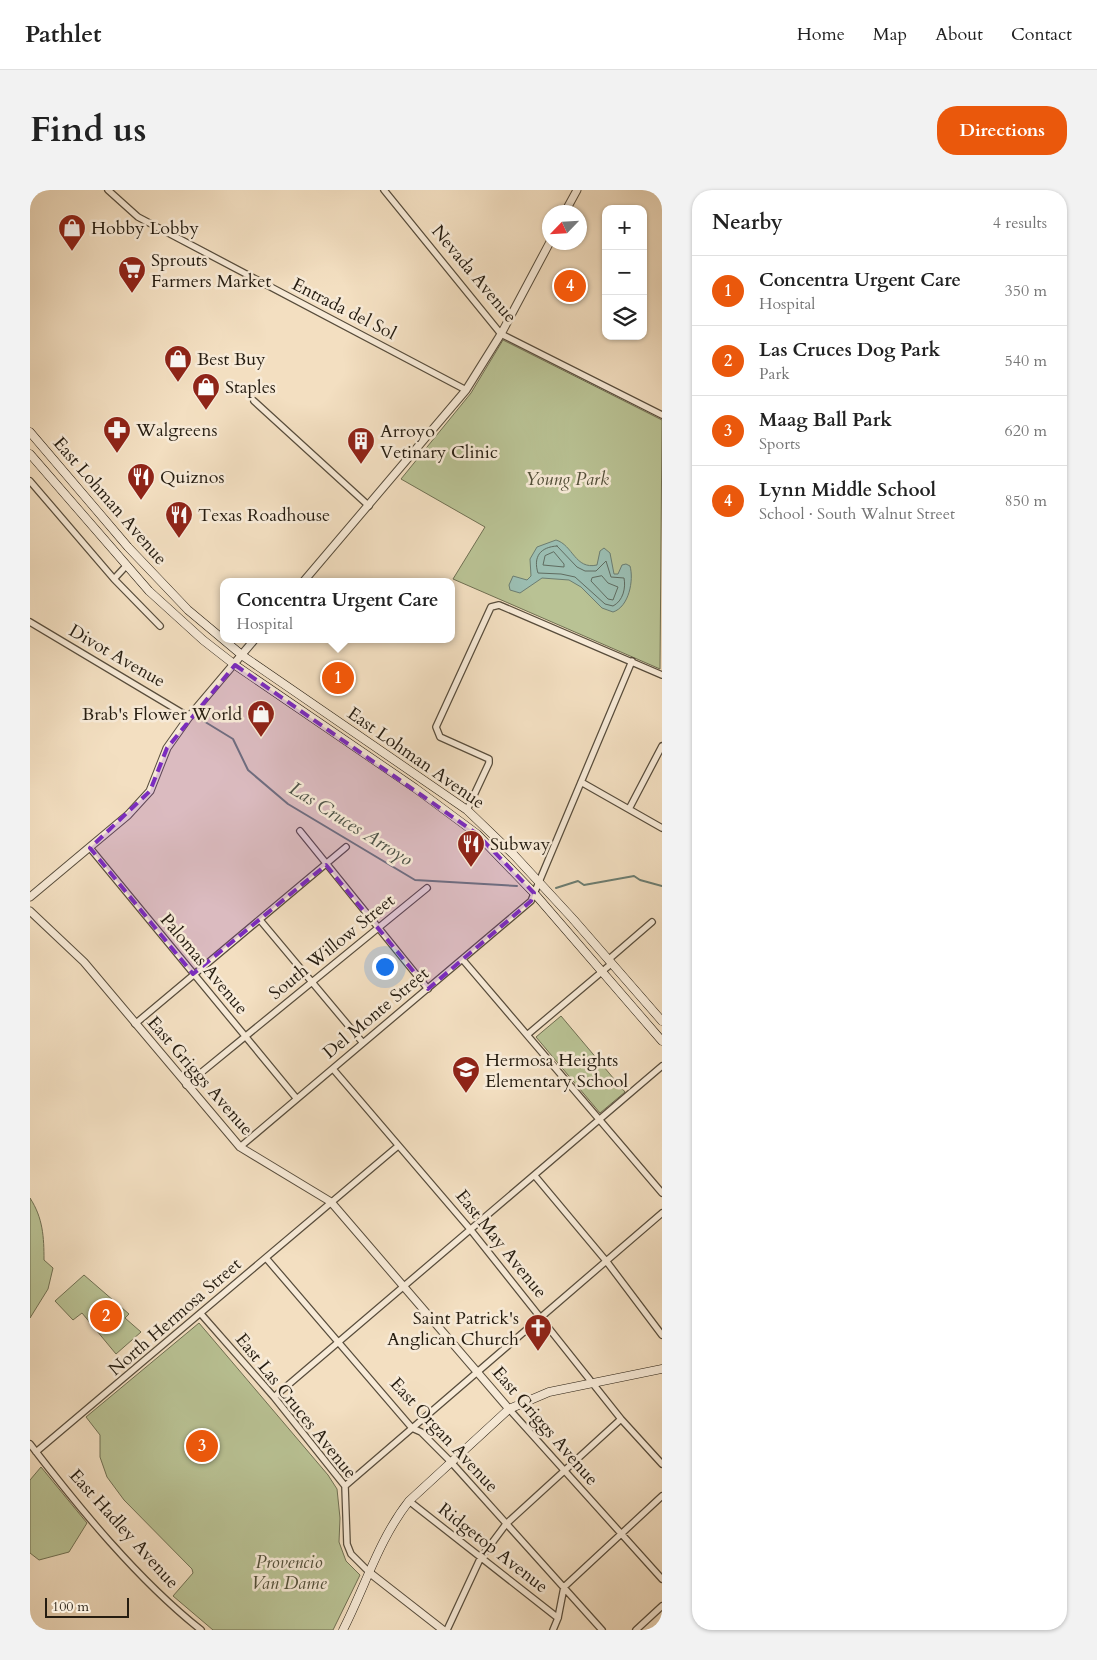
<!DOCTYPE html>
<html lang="en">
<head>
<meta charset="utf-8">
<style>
	body { margin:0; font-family:Cardo,serif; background:#f2f2f2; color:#222 }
	.controls { position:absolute; right:15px; top:15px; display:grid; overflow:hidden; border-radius:10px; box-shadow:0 1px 4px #0004 }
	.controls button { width:45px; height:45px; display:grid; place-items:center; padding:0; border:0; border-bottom:1px solid #e0e0e0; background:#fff; color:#222; font:25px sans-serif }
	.compass { position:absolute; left:512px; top:15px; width:45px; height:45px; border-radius:50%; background:#fff; box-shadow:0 1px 4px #0004; rotate:245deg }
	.scale { position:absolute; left:15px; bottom:12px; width:84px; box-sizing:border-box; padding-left:5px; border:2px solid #251c10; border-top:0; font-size:14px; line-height:18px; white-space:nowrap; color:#251c10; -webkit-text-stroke:4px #f7ead7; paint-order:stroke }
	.you { position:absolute; left:354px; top:776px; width:18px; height:18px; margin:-12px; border:4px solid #fff; border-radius:50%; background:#1a73e8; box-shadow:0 0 0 8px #1a73e833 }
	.badge { display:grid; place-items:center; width:32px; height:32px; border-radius:50%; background:#ea580c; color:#fff; font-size:16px; font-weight:700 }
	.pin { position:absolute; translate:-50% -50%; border:2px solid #fff; box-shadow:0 1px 5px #0006 }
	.popup { position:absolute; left:190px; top:388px; width:235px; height:65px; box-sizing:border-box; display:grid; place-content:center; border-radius:10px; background:#fff; filter:drop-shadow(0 1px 4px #0005); font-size:16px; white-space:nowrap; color:#767676 }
	.popup b { font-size:19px; color:#222 }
	.popup::after { content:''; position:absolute; left:50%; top:100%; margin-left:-10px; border:10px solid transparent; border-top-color:#fff }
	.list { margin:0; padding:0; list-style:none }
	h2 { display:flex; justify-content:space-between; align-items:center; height:65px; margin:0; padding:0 20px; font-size:21px }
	h2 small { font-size:16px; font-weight:400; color:#767676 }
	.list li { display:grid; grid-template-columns:32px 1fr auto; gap:15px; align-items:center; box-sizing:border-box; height:70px; padding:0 20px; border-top:1px solid #e0e0e0 }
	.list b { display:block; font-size:19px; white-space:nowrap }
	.list p { margin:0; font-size:16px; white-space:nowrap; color:#767676 }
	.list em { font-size:16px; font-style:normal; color:#767676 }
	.icon { flex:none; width:28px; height:28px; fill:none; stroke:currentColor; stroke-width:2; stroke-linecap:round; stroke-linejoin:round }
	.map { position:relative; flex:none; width:632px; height:1440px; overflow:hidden; border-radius:20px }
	header { display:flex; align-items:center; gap:30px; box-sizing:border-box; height:70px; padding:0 25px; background:#fff; border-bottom:1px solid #e0e0e0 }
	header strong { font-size:24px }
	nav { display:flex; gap:28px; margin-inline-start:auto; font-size:18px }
	.intro { display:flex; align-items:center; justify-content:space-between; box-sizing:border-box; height:120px; padding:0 30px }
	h1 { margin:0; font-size:35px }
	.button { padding:12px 22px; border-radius:20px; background:#ea580c; color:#fff; font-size:18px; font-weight:700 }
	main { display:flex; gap:30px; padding:0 30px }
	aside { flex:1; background:#fff; border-radius:20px; box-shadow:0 1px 4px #0004 }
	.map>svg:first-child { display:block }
	.green { fill:#b9c294; stroke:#6f6f52 }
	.water { fill:#9bbdb1; stroke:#6c7d71 }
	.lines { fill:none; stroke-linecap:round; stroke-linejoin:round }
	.shore { stroke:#606c60; stroke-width:1 }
	.stream { stroke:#6c7d71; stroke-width:2 }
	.minor-casing { stroke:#584d3c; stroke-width:8 }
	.tertiary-casing { stroke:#584d3c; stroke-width:9 }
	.secondary-casing { stroke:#251c10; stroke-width:9 }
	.minor { stroke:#f7ead7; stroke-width:5.5 }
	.tertiary { stroke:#f7ead7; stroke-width:7 }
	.secondary { stroke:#f7ead7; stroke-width:8 }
	.marked { fill:#7b2cbf; fill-opacity:0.2; stroke:#7b2cbf; stroke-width:4; stroke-dasharray:10 6; stroke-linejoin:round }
	.labels { text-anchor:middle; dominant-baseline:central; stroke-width:5; stroke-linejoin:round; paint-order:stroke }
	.poi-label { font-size:18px; fill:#251c10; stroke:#f7ead7; text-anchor:start }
	.street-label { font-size:18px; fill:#251c10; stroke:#f7ead7 }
	.park-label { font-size:18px; font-style:italic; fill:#514e38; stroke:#f7ead7 }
	.water-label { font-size:19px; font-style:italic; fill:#4e5448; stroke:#f7ead7 }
</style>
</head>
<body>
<header>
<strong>Pathlet</strong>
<nav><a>Home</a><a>Map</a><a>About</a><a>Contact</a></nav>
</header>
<div class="intro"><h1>Find us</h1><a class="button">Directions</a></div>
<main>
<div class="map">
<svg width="632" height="1440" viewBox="0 0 632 1440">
	<rect width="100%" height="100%" fill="#f3dfc1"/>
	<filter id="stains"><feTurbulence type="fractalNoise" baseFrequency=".004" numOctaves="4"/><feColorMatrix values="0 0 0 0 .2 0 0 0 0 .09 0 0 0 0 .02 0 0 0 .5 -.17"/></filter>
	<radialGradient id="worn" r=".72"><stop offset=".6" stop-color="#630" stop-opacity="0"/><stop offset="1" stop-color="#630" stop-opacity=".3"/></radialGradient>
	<path class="green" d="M473 150 632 230 630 479 423 389 455 337 371 289 441 203Z
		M531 826 595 902 570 923 506 847Z
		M0 1008C13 1028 14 1047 14 1070L23 1078 18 1099 0 1128Z
		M54 1085 99 1124 95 1128 111 1142 86 1164 52 1123 43 1130 25 1111Z
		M169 1133 298 1285 307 1299 310 1328 309 1352 316 1371 330 1385 303 1440H183L143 1406 163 1383 162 1379 94 1310 77 1287 70 1267V1245L56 1227Z
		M11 1277 57 1333 39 1362 9 1370 0 1363V1290Z"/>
	<path class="water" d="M526 350C543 355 545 380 567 375L570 361 574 358 580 363 584 384H588L592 375 596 374 600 376C604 390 599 417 583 422L572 418 551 397 539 390 512 388 490 403 480 400 479 395 483 386 497 390 501 386 500 369 507 357Z"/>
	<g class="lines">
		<path class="shore" d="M527 356 547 377 555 381H566L576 371 581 387 594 388C596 398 593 411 583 416L575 414 545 387 531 384 508 383C503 367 510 357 527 356Z
			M524 362 534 374V377L513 375 515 366Z
			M572 386 578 393 588 397 583 410 578 409 561 391 562 388Z"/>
		<path class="stream" d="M172 530 203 549 218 580 258 614 385 690 487 696
			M526 698 548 691 554 695 604 686 610 690 632 696"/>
		<defs>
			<path id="minor" d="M78 0 108 27 436 200
				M354 0 471 144 632 225
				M224 211 339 316
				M0 291 84 389 96 376
				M84 389 130 436
				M0 432 159 527
				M551 592 632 638
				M599 619 632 556
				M437 620 459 573V569L410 547 406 537 461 417 469 415 632 485
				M270 641 398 799
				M60 658 267 909
				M230 730 333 853
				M433 770 632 1003
				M578 770 622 732
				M105 834 316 657
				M497 845 581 774
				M303 879 440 1039 591 1229 632 1274
				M156 895 397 698
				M210 957 501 711 602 471
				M505 986 577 1072 632 1145
				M236 1068 382 1238 391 1242 421 1272 572 1440
				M171 1124 244 1207 315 1296 317 1354 321 1364 340 1383
				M244 1207 632 876
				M479 1219 632 1389
				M0 1254C49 1318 108 1390 171 1440
				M6 1262 368 956
				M315 1296 632 1023
				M379 1311 528 1428
				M417 1440 450 1369 476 1334 591 1229
				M523 1440 528 1428 534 1397 632 1306
				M606 1440 632 1416"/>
			<path id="tertiary" d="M535 22 547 0
				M273 392 436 200 471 144 520 52
				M0 707 98 625 120 601 137 558 159 527 225 449
				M0 721 54 772 210 957 301 1012 479 1219
				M340 1383 413 1440"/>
			<path id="secondary" d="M0 242 98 357 158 420 213 466 437 620 484 665 543 729 632 831
				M0 264 119 401 173 450 205 475 385 598 447 644 504 703 632 851
				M313 1440C335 1397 349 1349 379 1311L479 1219 519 1202 632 1179"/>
		</defs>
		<use href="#minor" class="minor-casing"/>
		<use href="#tertiary" class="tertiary-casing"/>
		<use href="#secondary" class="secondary-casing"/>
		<use href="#minor" class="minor"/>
		<use href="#tertiary" class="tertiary"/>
		<use href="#secondary" class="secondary"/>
	</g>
	<path class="marked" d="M205 475 447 644 504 703 501 711 398 799 296 675 163 784 60 658 120 601 137 558Z"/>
	<defs>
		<symbol id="shop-pin" viewBox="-11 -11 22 30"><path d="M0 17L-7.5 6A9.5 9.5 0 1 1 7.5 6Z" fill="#8f2418" stroke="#f7ead7"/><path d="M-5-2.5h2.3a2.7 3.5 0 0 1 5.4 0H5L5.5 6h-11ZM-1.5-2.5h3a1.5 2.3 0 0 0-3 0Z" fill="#fff"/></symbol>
		<symbol id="supermarket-pin" viewBox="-11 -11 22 30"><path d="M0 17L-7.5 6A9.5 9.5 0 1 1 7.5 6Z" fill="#8f2418" stroke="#f7ead7"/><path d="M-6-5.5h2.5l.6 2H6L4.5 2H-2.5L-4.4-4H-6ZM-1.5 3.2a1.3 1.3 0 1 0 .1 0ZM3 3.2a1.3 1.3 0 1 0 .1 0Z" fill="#fff"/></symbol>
		<symbol id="pharmacy-pin" viewBox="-11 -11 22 30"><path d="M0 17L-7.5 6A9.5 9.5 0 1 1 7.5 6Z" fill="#8f2418" stroke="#f7ead7"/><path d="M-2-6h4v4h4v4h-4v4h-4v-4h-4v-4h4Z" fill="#fff"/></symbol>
		<symbol id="building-pin" viewBox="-11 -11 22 30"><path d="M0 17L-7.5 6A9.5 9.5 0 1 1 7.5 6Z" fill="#8f2418" stroke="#f7ead7"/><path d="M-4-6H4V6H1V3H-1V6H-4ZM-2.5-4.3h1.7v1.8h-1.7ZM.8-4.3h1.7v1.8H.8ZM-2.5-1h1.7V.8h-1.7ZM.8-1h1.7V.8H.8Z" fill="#fff"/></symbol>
		<symbol id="restaurant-pin" viewBox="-11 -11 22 30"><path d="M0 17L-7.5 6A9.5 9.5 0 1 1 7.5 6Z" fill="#8f2418" stroke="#f7ead7"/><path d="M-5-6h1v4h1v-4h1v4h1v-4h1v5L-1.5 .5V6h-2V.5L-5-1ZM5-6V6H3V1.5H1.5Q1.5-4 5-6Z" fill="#fff"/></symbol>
		<symbol id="school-pin" viewBox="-11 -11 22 30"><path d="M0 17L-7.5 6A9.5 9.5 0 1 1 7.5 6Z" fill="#8f2418" stroke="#f7ead7"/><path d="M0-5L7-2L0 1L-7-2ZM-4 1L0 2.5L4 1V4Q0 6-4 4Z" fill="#fff"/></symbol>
		<symbol id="church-pin" viewBox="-11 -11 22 30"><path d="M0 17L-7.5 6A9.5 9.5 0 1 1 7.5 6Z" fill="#8f2418" stroke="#f7ead7"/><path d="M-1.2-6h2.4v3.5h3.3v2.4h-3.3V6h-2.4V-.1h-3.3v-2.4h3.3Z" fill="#fff"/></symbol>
	</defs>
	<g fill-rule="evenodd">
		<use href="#shop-pin" x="26" y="22" width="32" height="43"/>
		<use href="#supermarket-pin" x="86" y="64" width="32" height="43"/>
		<use href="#shop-pin" x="132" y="153" width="32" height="43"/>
		<use href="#shop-pin" x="160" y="181" width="32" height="43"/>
		<use href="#pharmacy-pin" x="71" y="224" width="32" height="43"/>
		<use href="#building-pin" x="315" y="235" width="32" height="43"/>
		<use href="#restaurant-pin" x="95" y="271" width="32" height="43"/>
		<use href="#restaurant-pin" x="133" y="309" width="32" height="43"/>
		<use href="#shop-pin" x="215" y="508" width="32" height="43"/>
		<use href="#restaurant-pin" x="425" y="638" width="32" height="43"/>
		<use href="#school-pin" x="420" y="864" width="32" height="43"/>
		<use href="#church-pin" x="492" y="1122" width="32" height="43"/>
	</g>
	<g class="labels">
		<g class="poi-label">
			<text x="61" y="38">Hobby Lobby</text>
			<text x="121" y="70">Sprouts<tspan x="121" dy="21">Farmers Market</tspan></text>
			<text x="167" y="169">Best Buy</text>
			<text x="195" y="197">Staples</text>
			<text x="106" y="240">Walgreens</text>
			<text x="350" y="241">Arroyo<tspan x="350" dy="21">Vetinary Clinic</tspan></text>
			<text x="130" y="287">Quiznos</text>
			<text x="168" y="325">Texas Roadhouse</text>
			<text x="212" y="524" text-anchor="end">Brab's Flower World</text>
			<text x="460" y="654">Subway</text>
			<text x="455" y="870">Hermosa Heights<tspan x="455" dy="21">Elementary School</tspan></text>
			<text x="489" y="1128" text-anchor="end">Saint Patrick's<tspan x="489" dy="21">Anglican Church</tspan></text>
		</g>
		<g class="street-label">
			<text transform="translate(444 84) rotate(50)">Nevada Avenue</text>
			<text transform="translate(314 119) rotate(27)">Entrada del Sol</text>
			<text transform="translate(80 311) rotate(49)">East Lohman Avenue</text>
			<text transform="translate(87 466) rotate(30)">Divot Avenue</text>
			<text transform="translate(386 568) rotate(35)">East Lohman Avenue</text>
			<text transform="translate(302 757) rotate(-39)">South Willow Street</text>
			<text transform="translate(174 774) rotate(50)">Palomas Avenue</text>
			<text transform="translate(346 823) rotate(-40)">Del Monte Street</text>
			<text transform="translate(170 886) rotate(49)">East Griggs Avenue</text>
			<text transform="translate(471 1054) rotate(51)">East May Avenue</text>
			<text transform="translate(145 1127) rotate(-41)">North Hermosa Street</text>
			<text transform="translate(266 1216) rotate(51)">East Las Cruces Avenue</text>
			<text transform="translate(515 1236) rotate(49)">East Griggs Avenue</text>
			<text transform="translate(414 1245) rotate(47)">East Organ Avenue</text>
			<text transform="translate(94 1339) rotate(48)">East Hadley Avenue</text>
			<text transform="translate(463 1358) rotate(38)">Ridgetop Avenue</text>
		</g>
		<g class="park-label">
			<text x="537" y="289">Young Park</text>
			<text x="259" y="1372">Provencio<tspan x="259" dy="21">Van Dame</tspan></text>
		</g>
		<g class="water-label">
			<text transform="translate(321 634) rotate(32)">Las Cruces Arroyo</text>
		</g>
	</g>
	<rect width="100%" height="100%" filter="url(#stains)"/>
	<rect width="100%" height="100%" fill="url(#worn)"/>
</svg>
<div class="controls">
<button>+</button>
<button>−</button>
<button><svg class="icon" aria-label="layers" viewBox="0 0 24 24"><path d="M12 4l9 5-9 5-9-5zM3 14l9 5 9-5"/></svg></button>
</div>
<svg class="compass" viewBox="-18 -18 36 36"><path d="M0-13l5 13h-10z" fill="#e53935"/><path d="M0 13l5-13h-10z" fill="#767676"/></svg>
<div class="scale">100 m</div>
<div class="you"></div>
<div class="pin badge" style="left:308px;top:488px">1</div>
<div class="popup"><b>Concentra Urgent Care</b>Hospital</div>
<div class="pin badge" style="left:76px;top:1126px">2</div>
<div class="pin badge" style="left:172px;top:1256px">3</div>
<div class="pin badge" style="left:540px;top:96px">4</div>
</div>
<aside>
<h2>Nearby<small>4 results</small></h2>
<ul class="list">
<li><span class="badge">1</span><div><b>Concentra Urgent Care</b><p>Hospital</p></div><em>350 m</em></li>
<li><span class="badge">2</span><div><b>Las Cruces Dog Park</b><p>Park</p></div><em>540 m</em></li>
<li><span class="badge">3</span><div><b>Maag Ball Park</b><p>Sports</p></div><em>620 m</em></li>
<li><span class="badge">4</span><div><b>Lynn Middle School</b><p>School · South Walnut Street</p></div><em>850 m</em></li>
</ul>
</aside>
</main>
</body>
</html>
